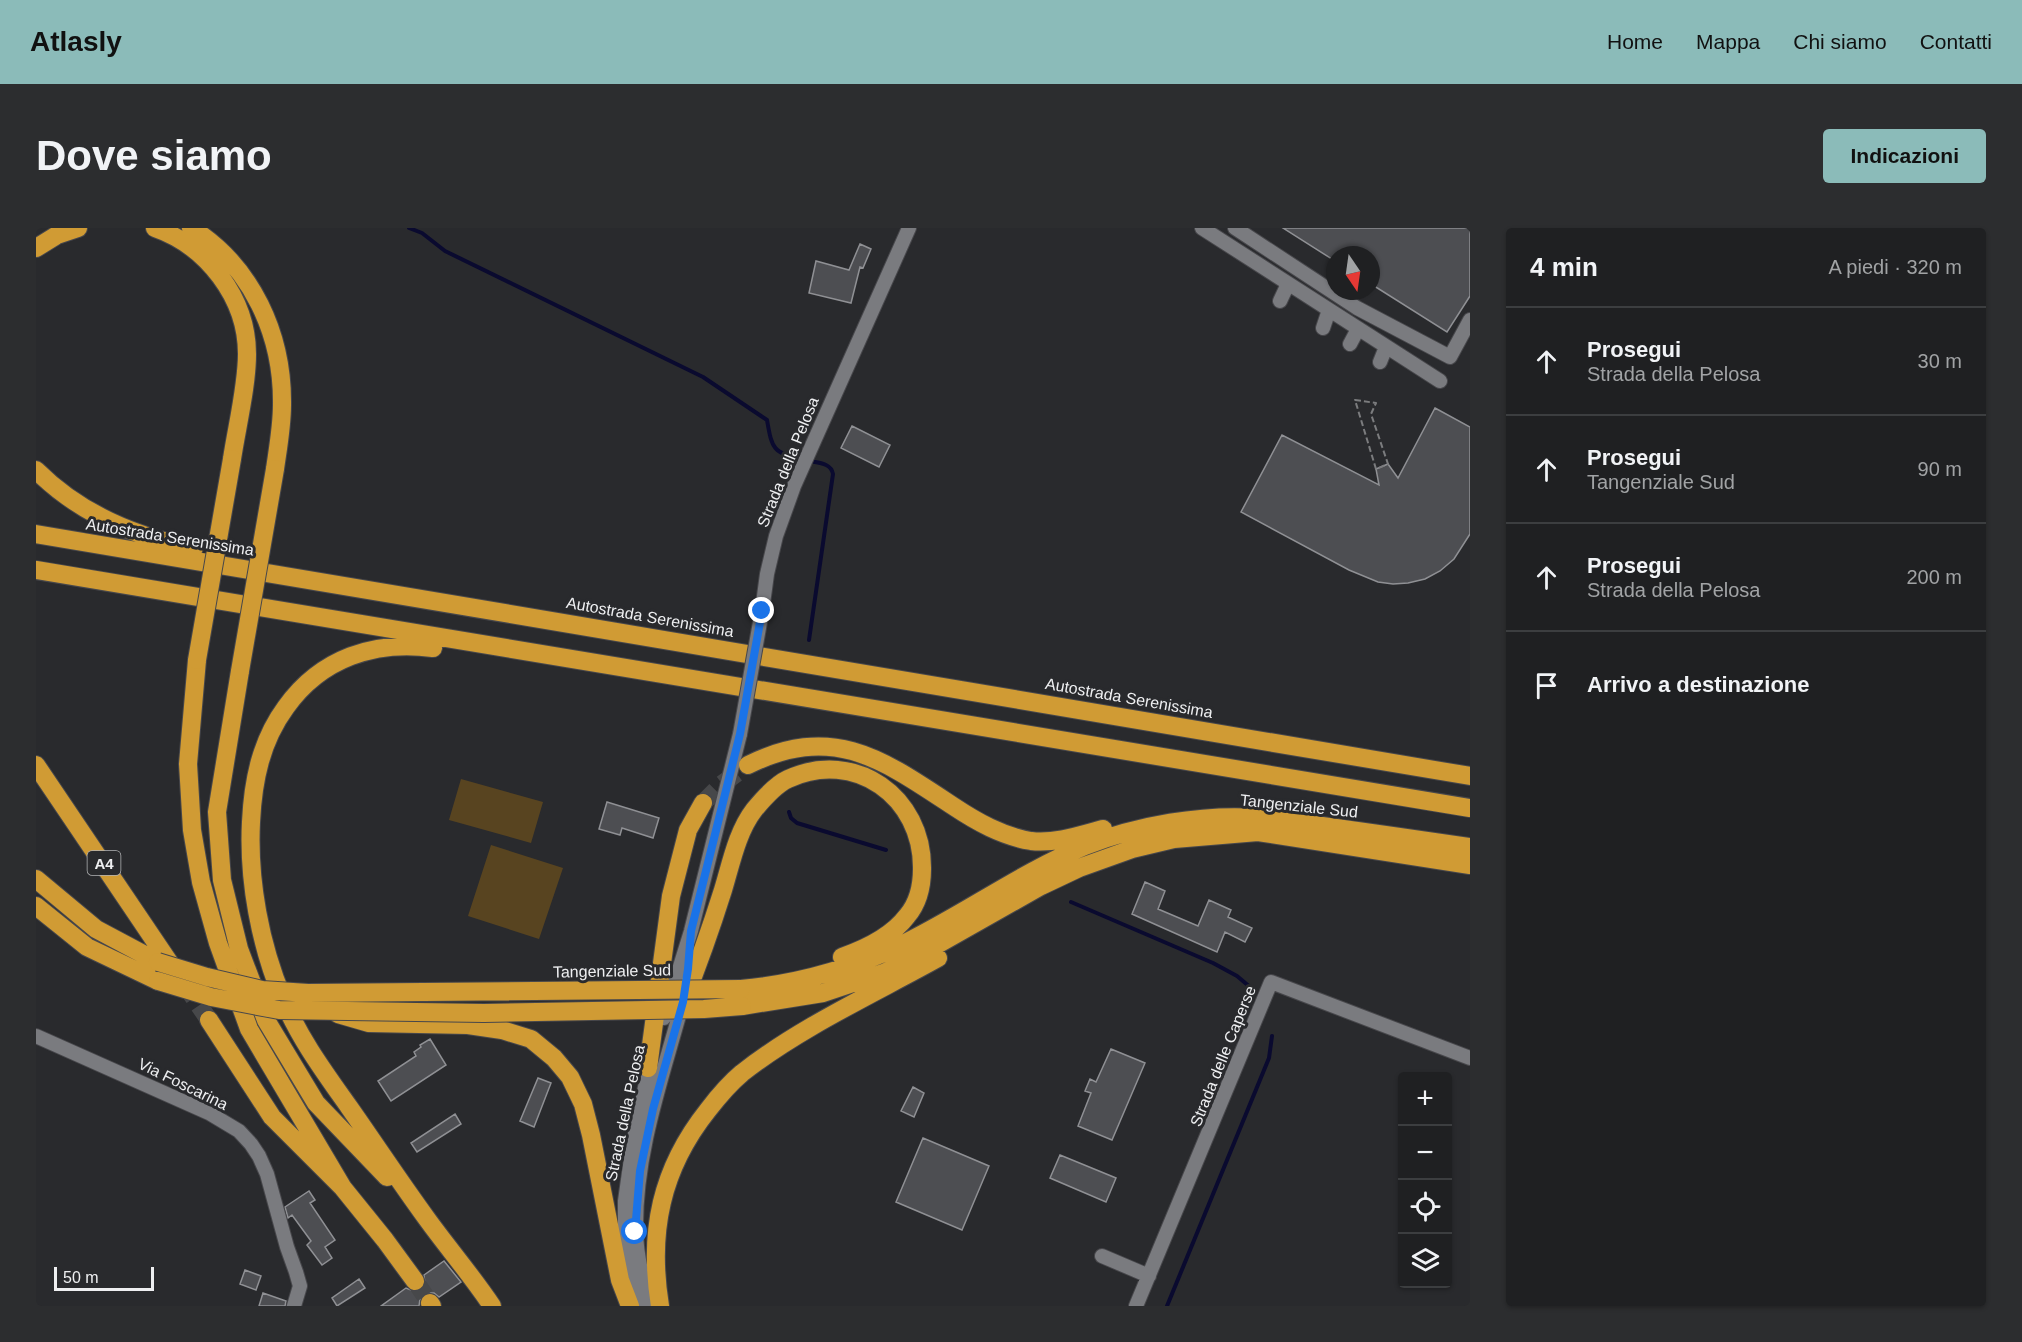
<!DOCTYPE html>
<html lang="it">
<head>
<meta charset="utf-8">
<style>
	body { margin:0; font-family:Arial,sans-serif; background:#2c2d2f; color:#f1f3f6 }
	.controls { position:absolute; right:18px; bottom:18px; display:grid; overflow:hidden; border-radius:6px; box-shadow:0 2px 4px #0004 }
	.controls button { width:54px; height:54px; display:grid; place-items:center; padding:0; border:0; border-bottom:2px solid #3c3e40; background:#1f2022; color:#f1f3f6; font:30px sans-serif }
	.compass { position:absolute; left:1290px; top:18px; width:54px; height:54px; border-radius:50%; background:#1f2022; box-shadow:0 2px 4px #0004; rotate:167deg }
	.scale { position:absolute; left:18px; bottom:15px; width:100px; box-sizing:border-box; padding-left:6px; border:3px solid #eeeff1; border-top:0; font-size:16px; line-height:21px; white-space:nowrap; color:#eeeff1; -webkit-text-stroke:4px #292a2d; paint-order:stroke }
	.stop { position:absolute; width:18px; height:18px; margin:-14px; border:4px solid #1a73e8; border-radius:50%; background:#fff }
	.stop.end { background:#1a73e8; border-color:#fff; box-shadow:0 2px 6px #0008 }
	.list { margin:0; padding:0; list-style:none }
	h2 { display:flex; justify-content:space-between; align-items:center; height:78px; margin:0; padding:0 24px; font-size:26px }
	h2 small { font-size:20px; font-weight:400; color:#a1a3a5 }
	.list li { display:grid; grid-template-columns:39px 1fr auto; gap:18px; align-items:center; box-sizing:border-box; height:108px; padding:0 24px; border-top:2px solid #3c3e40 }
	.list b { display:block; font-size:22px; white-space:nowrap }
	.list p { margin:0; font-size:20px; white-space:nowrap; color:#a1a3a5 }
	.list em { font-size:20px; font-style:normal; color:#a1a3a5 }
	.icon { flex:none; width:33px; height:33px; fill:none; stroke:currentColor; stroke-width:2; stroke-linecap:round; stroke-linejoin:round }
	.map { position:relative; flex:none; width:1434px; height:1078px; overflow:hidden; border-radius:6px }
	header { display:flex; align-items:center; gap:36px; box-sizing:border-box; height:84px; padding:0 30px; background:#8bbbb9; color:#111 }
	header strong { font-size:28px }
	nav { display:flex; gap:33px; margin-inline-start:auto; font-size:21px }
	.intro { display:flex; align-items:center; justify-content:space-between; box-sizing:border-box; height:144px; padding:0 36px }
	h1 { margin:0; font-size:42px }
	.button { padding:15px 27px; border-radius:6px; background:#8bbbb9; color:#111; font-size:21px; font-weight:700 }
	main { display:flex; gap:36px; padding:0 36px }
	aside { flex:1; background:#1f2022; border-radius:6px; box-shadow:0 2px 4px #0004 }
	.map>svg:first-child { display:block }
	.green { fill:#584420 }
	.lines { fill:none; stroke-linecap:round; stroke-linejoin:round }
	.stream { stroke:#0a0a2f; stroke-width:4 }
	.building { fill:#4d4e52; stroke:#8f9094; stroke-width:1.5 }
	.highway-tunnel { stroke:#47484a; stroke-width:18; stroke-dasharray:18 9; stroke-linecap:butt }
	.minor-casing { stroke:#47474b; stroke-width:16 }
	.highway-casing { stroke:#47474b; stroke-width:20 }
	.path { stroke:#7b7c7e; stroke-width:2; stroke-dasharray:6 3; stroke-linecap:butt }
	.minor { stroke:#7a7b7f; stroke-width:14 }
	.highway { stroke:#d09b34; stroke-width:18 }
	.minor-bridge-casing { stroke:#47474b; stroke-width:16; stroke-linecap:butt }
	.highway-bridge-casing { stroke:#47474b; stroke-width:20; stroke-linecap:butt }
	.minor-bridge { stroke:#7a7b7f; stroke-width:14 }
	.highway-bridge { stroke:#d09b34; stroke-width:18 }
	.route { stroke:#1a73e8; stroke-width:8 }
	.labels { text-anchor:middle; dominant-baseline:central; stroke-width:6; stroke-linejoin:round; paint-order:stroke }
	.shield { fill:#292a2d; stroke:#b3b4b6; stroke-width:1.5 }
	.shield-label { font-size:15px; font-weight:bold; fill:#eeeff1 }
	.street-label { font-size:16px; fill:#eeeff1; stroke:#292a2d }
</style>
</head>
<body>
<header>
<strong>Atlasly</strong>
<nav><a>Home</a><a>Mappa</a><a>Chi siamo</a><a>Contatti</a></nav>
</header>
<div class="intro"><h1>Dove siamo</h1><a class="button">Indicazioni</a></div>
<main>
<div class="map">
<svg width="1434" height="1078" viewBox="0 0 1434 1078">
	<rect width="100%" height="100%" fill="#292a2d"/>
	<path class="green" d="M425 551 507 574 495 615 413 592Z
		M455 617 527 640 503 711 432 688Z"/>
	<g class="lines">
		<path class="stream" d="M373 0 386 5 409 23 667 149 731 192C736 221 737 225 766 231
			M773 412 797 246C795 235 783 235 773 233
			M753 584 755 590 761 595 850 622
			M1035 674 1177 735 1201 748 1214 759
			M1131 1078 1233 830 1236 808"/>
	</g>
	<path class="building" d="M1247 0H1434V68L1411 104 1335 56V27H1299V33Z
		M824 16 835 21 827 40 824 39 815 75 773 65 780 33 813 42Z
		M1399 180 1434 199V306L1418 331 1404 343 1389 351 1372 355 1357 356 1342 354 1313 342 1205 284 1246 207 1343 257 1340 241 1352 236 1362 250Z
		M816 198 854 217 843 239 805 220Z
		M571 574 623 590 617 610 586 600 584 607 563 601Z
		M1109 654 1129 663 1122 681 1162 698 1173 672 1195 682 1192 689 1216 700 1209 714 1189 704 1181 724 1096 686Z
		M394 811 410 837 355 873 342 853 380 828 378 824 385 819 384 817Z
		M1075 821 1109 835 1076 912 1042 898 1055 865 1049 863 1054 851 1060 854Z
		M502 850 515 855 498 899 484 893Z
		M877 859 888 865 878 889 865 883Z
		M419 886 425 896 381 924 375 915Z
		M887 910 953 938 926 1002 860 974Z
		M1024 927 1080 950 1070 974 1014 950Z
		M273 963 279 972 274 975 299 1012 289 1019 296 1030 286 1037 271 1017 275 1013 256 987 252 990 249 979Z
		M408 1033 425 1054 403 1069 398 1065H388L384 1071 383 1078H345L370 1060 380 1064 385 1062 389 1057 388 1047Z
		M209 1042 225 1048 220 1062 204 1056Z
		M323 1051 329 1060 301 1078 296 1070Z
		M227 1065 250 1073 249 1078H223Z"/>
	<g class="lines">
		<path class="highway-tunnel" d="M667 575 686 556 712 537
			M148 755 173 792
			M379 1053 394 1075"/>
		<defs>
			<path id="minor" d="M1166 0 1404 153
				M1199 0 1321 80 1414 129 1434 92
				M1244 73 1252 56
				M1287 100 1293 82
				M1314 116 1322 101
				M1344 134 1350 119
				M726 383 731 346 740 308 758 258 873 0
				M628 790 655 703 704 506
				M0 808 173 885 203 903 215 916 223 928 231 946 251 1019 260 1044 264 1058 258 1078
				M1066 1028 1113 1048
				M600 1078 592 1035 589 1001V973L598 909 615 832
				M614 1078C607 1054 600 1027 600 1002 599 923 627 848 647 773
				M1100 1078 1235 754 1434 830"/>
			<path id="highway" d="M119 0C171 18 211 70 211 126 211 158 201 198 196 231
				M155 0C216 38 247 107 246 177 246 198 242 220 239 241
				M0 20 21 7 42 0
				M0 242C43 285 99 309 158 320
				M0 306 1434 548
				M0 342 1434 580
				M397 420C339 412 285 430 250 479 225 513 217 552 215 594 212 652 224 717 247 771 263 810 289 845 313 879 339 916 364 954 391 991 412 1020 436 1048 456 1078
				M161 432 152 536 156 602 165 654 182 715 213 801 307 960
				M204 443 181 584 186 652 203 721 230 792 280 875 351 949
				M0 537 133 734
				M712 537C797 495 846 531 917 578 941 594 966 608 995 613 1018 616 1045 607 1067 601
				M0 651 60 701 122 734
				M0 678 51 719 122 753
				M705 761C760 756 811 742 861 719 926 688 984 645 1049 618 1102 597 1166 586 1223 590 1244 592 1265 596 1286 598 1335 605 1385 612 1434 619
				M647 774C662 737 675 700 687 662 695 636 701 604 718 582 727 571 739 557 752 551 819 520 887 569 886 641 886 657 882 675 871 688 856 708 829 721 806 729
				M706 778 787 765 850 744 899 718 1005 658 1043 640 1096 621 1138 611 1222 604 1434 637
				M302 786 333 795 432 797 466 802 495 811 518 830 534 849 547 876 555 907 584 1052 594 1078
				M173 792 236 889 307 960 349 1012 379 1053
				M612 840 635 668 652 602 667 575
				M394 1075 396 1078
				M624 1078C612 1004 625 941 672 882 682 869 694 855 706 845 763 800 839 765 902 730"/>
		</defs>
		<use href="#minor" class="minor-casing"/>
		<use href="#highway" class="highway-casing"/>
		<path class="path" d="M1319 172 1340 175 1335 186 1352 236 1340 241Z"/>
		<use href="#minor" class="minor"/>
		<use href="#highway" class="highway"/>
		<defs>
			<path id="minor-bridge" d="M704 506 726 383"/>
			<path id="highway-bridge" d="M161 432 196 231
				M204 443 239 241
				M122 734 171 749 226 762 272 765 705 761
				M122 753 175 769 243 782 448 785 668 781 706 778"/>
		</defs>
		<use href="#minor-bridge" class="minor-bridge-casing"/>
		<use href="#highway-bridge" class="highway-bridge-casing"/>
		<use href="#minor-bridge" class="minor-bridge"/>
		<use href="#highway-bridge" class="highway-bridge"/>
	</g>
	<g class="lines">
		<path class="route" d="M599 1004 604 943 617 881 647 774 652 741 655 703 704 506 726 383"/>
	</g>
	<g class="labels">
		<rect class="shield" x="51.5" y="623" width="33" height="24" rx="4.5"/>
		<g class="shield-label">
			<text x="68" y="635">A4</text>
		</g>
		<g class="street-label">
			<text transform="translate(752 234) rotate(-68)">Strada della Pelosa</text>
			<text transform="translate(134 309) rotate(9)">Autostrada Serenissima</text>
			<text transform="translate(614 389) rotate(10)">Autostrada Serenissima</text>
			<text transform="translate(1093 470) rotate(10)">Autostrada Serenissima</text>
			<text transform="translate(1263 578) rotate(6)">Tangenziale Sud</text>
			<text transform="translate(576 743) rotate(-1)">Tangenziale Sud</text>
			<text transform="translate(1187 828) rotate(-68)">Strada delle Caperse</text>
			<text transform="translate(147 856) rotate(26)">Via Foscarina</text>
			<text transform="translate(589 885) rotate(-78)">Strada della Pelosa</text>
		</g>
	</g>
</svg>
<div class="controls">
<button>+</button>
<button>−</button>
<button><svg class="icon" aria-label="locate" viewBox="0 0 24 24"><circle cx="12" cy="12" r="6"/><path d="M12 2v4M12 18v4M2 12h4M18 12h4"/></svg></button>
<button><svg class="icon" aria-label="layers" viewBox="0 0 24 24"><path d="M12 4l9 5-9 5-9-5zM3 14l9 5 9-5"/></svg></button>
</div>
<svg class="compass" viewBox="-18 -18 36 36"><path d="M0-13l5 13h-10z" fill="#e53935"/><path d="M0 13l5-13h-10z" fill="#a1a3a5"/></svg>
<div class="scale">50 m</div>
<div class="stop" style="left:599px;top:1004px"></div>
<div class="stop end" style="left:726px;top:383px"></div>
</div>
<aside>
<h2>4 min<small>A piedi · 320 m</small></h2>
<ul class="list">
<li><svg class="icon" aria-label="ahead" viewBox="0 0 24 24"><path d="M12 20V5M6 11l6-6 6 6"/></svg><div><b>Prosegui</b><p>Strada della Pelosa</p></div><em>30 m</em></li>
<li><svg class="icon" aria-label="ahead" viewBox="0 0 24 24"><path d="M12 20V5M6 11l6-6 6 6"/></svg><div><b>Prosegui</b><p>Tangenziale Sud</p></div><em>90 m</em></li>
<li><svg class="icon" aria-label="ahead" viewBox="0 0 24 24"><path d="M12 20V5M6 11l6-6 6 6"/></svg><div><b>Prosegui</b><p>Strada della Pelosa</p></div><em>200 m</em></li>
<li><svg class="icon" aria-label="arrive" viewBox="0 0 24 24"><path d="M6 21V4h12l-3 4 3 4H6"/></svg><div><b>Arrivo a destinazione</b></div></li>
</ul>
</aside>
</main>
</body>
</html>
